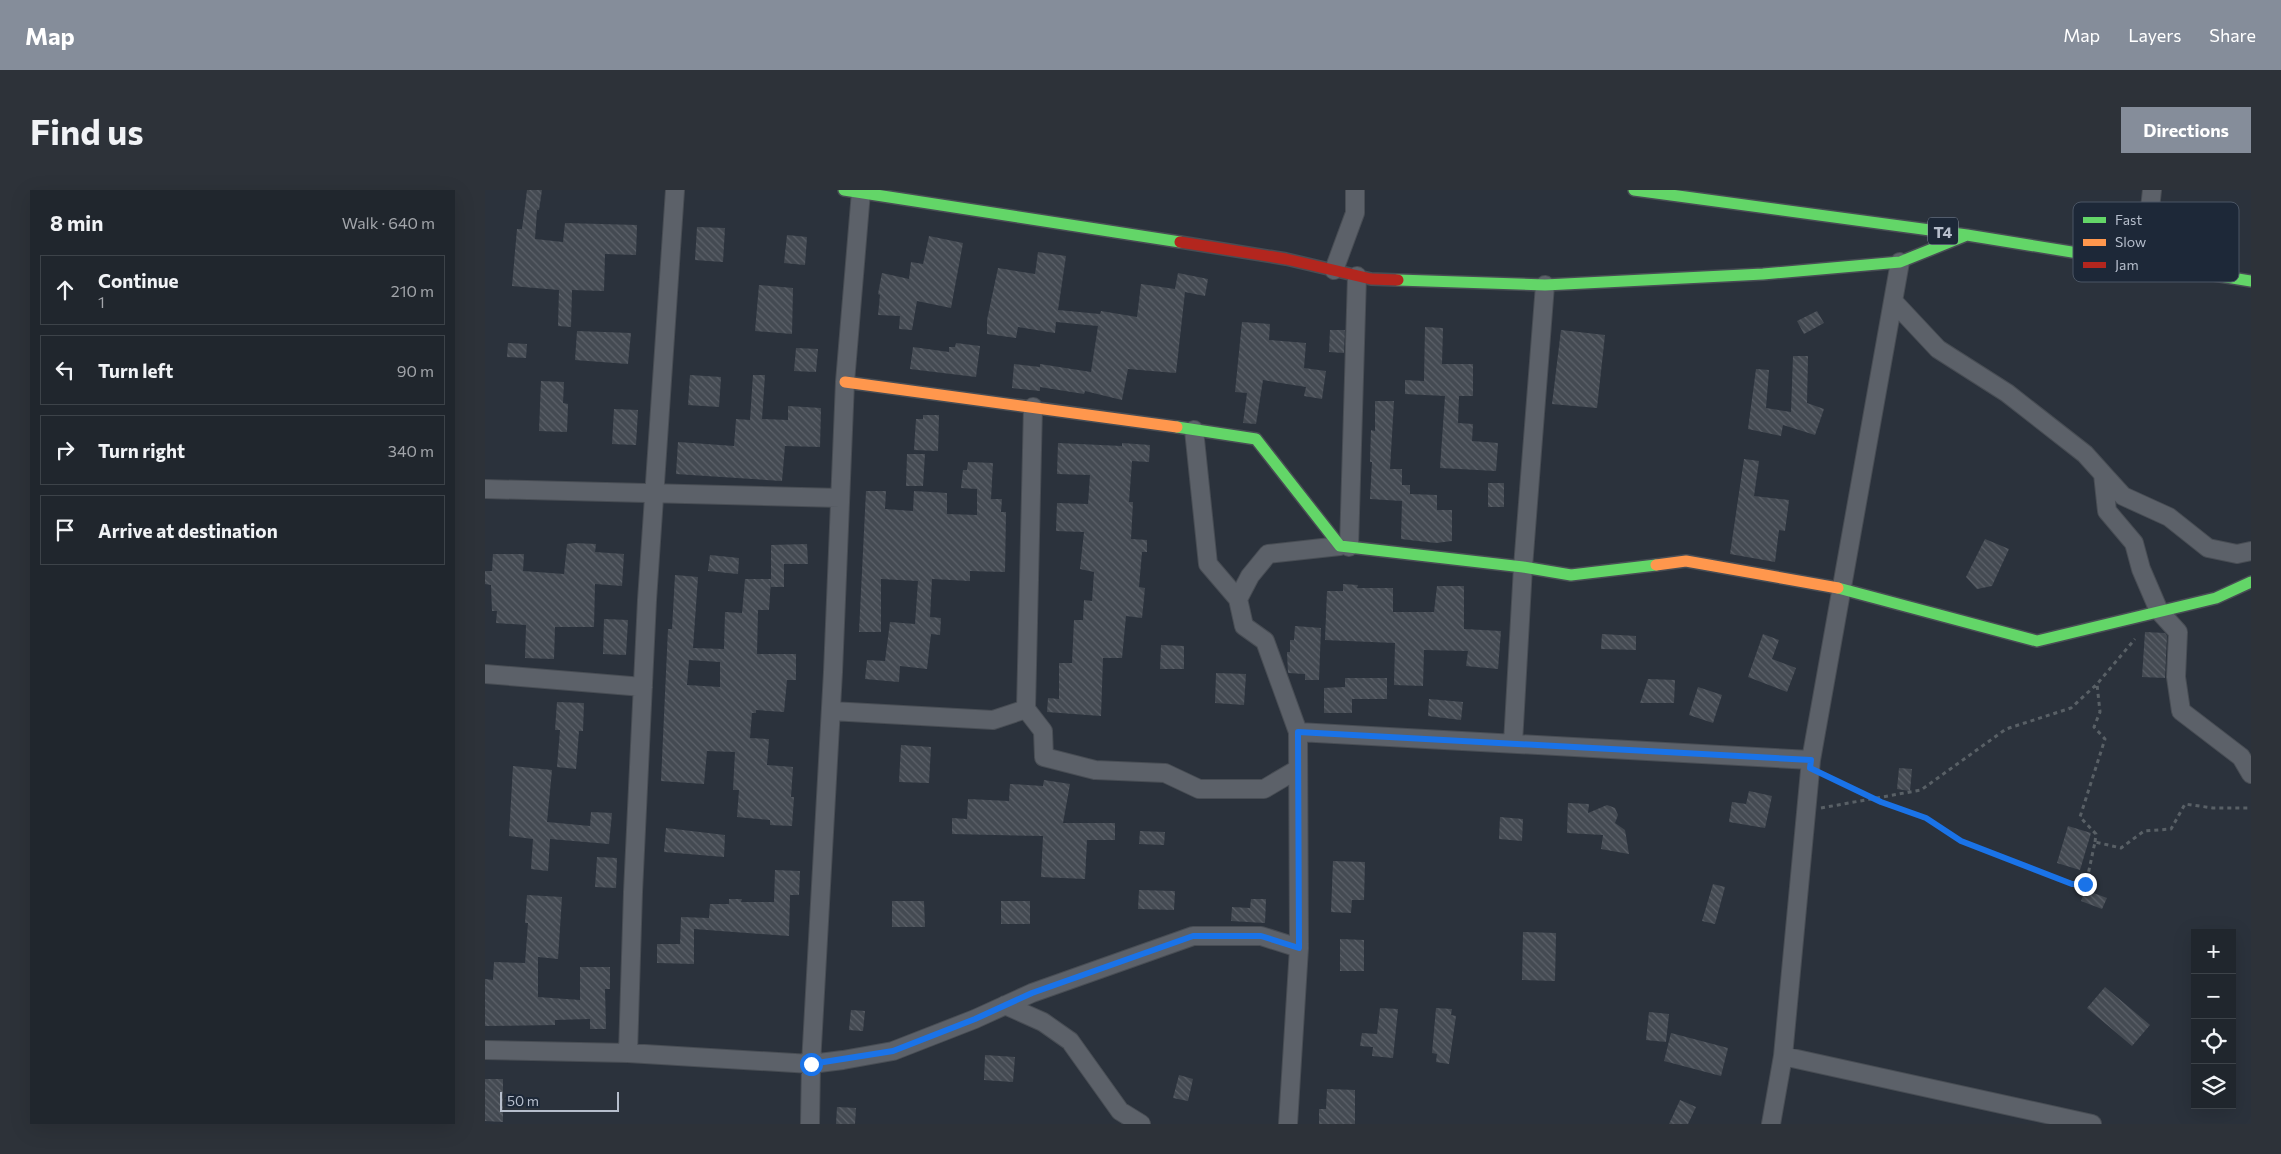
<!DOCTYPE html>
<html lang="en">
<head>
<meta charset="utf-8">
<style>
	body { margin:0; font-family:Commissioner,sans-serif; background:#2d3239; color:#f1f3f6 }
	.controls { position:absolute; right:15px; bottom:15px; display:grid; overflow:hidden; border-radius:0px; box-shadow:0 5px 20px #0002 }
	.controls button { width:45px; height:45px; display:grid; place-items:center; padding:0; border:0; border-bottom:1px solid #3d4349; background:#20262d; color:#f1f3f6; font:25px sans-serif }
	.scale { position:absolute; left:15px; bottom:12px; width:119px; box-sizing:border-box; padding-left:5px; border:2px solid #b6becc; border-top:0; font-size:14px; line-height:18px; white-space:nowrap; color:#b6becc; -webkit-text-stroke:4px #1d2838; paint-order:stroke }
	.stop { position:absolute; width:15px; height:15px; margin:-11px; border:4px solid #1a73e8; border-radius:50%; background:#fff }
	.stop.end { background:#1a73e8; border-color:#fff; box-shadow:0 1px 5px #0008 }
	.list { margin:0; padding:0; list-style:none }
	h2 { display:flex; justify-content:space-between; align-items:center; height:65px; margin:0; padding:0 20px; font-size:21px }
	h2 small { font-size:16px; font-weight:400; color:#a2a5aa }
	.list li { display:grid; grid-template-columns:32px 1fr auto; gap:15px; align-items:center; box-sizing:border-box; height:70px; margin:0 10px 10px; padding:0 10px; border:1px solid #3d4349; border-radius:0px }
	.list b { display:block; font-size:19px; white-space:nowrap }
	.list p { margin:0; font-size:16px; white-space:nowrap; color:#a2a5aa }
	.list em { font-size:16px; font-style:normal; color:#a2a5aa }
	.icon { flex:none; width:28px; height:28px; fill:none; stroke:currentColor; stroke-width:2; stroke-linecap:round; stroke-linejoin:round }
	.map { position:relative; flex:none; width:1766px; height:934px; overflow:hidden; border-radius:0px }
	header { display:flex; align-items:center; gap:30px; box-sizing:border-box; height:70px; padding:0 25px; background:#858d9a; color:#fff }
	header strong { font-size:24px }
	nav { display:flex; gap:28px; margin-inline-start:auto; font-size:18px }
	.intro { display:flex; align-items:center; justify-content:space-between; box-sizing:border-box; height:120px; padding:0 30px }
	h1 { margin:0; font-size:35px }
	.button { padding:12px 22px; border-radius:0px; background:#858d9a; color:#fff; font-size:18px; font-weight:700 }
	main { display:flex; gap:30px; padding:0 30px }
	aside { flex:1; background:#20262d; border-radius:0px; box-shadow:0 5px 20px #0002 }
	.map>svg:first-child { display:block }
	.building { fill:url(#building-back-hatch); fill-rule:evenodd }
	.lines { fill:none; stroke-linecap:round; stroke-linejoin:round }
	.street-casing { stroke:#484d54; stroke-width:20 }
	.fast-casing { stroke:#484d54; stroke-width:14 }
	.slow-casing { stroke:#484d54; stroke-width:14 }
	.jam-casing { stroke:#484d54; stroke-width:14 }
	.path { stroke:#596066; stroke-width:3; stroke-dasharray:4 4; stroke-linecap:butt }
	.street { stroke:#5c6169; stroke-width:18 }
	.fast { stroke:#63d668; stroke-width:11 }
	.slow { stroke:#ff974d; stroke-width:11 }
	.jam { stroke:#b3261e; stroke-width:11 }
	.route { stroke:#1a73e8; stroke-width:6 }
	.labels { text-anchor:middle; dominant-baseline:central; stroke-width:4.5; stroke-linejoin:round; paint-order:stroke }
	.shield { fill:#1d2838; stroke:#8891a0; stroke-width:1 }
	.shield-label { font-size:16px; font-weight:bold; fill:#b6becc }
	.key { fill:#1d2838; stroke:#4b5564; stroke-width:1 }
	.key-label { font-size:14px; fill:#b6becc }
</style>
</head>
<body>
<header>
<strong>Map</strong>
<nav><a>Map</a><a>Layers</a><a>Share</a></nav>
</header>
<div class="intro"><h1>Find us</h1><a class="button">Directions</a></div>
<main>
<aside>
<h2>8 min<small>Walk · 640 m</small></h2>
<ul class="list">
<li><svg class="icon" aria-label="ahead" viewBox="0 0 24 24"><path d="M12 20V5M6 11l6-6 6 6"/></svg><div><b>Continue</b><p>1</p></div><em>210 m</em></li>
<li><svg class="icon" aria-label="left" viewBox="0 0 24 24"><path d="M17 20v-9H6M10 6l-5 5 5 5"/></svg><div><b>Turn left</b></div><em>90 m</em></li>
<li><svg class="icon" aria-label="right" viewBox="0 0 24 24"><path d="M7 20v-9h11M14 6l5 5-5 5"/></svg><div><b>Turn right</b></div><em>340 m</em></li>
<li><svg class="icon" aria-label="arrive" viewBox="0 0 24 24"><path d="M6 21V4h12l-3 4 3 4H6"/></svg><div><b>Arrive at destination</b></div></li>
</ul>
</aside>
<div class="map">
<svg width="1766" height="934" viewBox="0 0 1766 934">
	<defs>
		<pattern id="building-back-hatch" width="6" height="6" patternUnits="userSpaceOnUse" patternTransform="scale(1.25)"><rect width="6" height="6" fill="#444a52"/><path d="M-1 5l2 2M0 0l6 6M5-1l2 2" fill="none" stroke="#5d626a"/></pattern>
	</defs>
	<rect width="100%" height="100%" fill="#2b323c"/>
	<path class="building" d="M42 0H57L54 20H52L50 49 78 52 80 33 152 35 151 65 120 64 119 101 87 100 86 137 73 136 74 100 27 96 32 39H37Z
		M212 37 240 38 238 72 210 70Z
		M302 45 322 47 320 75 299 73Z
		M444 46 478 53 466 118 432 111 427 140 414 139 415 126 393 125 395 105 393 104 397 83 424 89 426 72 438 74Z
		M553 62 581 66 573 120 615 124 616 121 652 127 656 94 690 99 693 83 723 89 720 106 700 102 691 183 643 179 637 210 600 201 599 204 555 197V201L527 198 529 174 555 177V174L606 182 613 136 571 132 570 143 533 137 531 148 502 144V130L513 78 550 84Z
		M274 95 308 98 307 144 270 141Z
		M1332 121 1339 133 1319 144 1312 131Z
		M757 132 785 134 784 150 821 153 819 178 841 181 837 209 819 206 821 197 778 190 771 234 758 233 762 203 750 202Z
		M940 137 958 138 957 174H988V206H974L973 233 988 234 987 251 1013 253 1011 281 955 278 960 206 920 204V190L939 191Z
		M845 140H860L859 163 844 162Z
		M1076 140 1120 145 1112 218 1067 214Z
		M92 141 146 143 143 174 90 170Z
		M23 153 42 154 41 168 22 167Z
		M471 153 495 156 491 187 425 179 428 157 464 162V157H470Z
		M311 158 333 159 331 182 309 181Z
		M1308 166H1323L1322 213 1339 219 1330 245 1298 235 1296 246 1263 239 1271 179 1284 180 1281 218 1306 222Z
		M205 185 236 187 234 217 203 215Z
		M268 185H280L277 229 303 230V216L336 218 335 257 300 256 297 291 191 284 193 252 249 256 251 229 265 230Z
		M56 191 79 192 78 213 83 214 82 242 54 241Z
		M890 211H909L905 279H917V295H925V304L952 305V320H967V351L951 353 916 349 917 311 885 309 887 272H885L886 240 890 241Z
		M129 219 153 220 151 255 127 254Z
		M438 225H454L453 261 429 260 431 229H438Z
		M573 253 637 256V253L665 255 664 272 647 271 644 312H648L646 349 662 350V362H657L654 397 660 398 657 428 641 426 637 468H618L616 526 562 522 563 508 574 509V473H587L589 430H598L599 410 607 411 609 382 595 379 599 342 571 341 572 313 603 314 605 285 572 284Z
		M422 264H440L438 296H421Z
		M1259 269 1274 271 1269 306 1304 310 1300 341 1294 340 1290 372 1245 364Z
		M483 272 508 273 506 309H517L516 322H521L520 382 485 381V391L447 389 445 427 456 428 455 445 446 444 442 479 415 476 414 492 380 489 382 470 400 471 405 432 430 434 433 391 396 389V442H374L381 301H401L400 319 428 321 429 301 462 303V324L492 325V299L476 298 478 280H482Z
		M1003 293H1019V317H1003Z
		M1500 349 1524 359 1507 396 1492 399 1481 387Z
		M89 353 111 354 110 362 139 364 137 396 110 394 109 437H70L69 469 40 468 41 435 11 433 12 421H7L6 395 0 394V381H7L8 364H39L38 381 79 384 82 354Z
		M322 354 323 374H299V397H286V355Z
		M225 365 254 368 253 384 223 381Z
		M190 385 213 387 208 458 239 459 240 422 257 423 260 389H286L284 420H273L272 464H311V490H302L299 522 271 520V523H267L265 548 284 549 282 575 308 577 306 607H309L307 636 285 635V630L252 627 254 600H248L250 562 222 561 219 594 176 591 183 439H187ZM204 470 235 472V497L202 495Z
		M858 394 873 395 872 398H908V422H949L952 396H979V439L1016 441 1013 479 981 476 983 461 939 460 938 496 909 495 910 453 840 450 842 401H858Z
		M119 429 143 430 141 465 118 464Z
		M810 436 836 438 834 490H820V484L803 483 802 462H805V450H809Z
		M1660 442 1680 443 1682 446 1680 488 1657 487Z
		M1117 444 1151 446V460L1116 459Z
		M1278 444 1294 450 1287 469 1311 478 1302 502 1263 487Z
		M676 455 699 456V479H675Z
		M731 483 761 484 759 515 730 513Z
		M860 488H902V509H867V523H839V498L860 497Z
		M1163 489 1190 490 1189 513H1155Z
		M1213 497 1237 505 1228 533 1204 525Z
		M944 509 978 512 976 530 943 526Z
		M72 512 99 513 98 541H94L91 579 72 577 75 540H70Z
		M416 555 446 557 444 593 414 592Z
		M28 576 67 580 62 632 105 636 106 622 127 623 124 654 65 649 63 681 46 679 48 649 24 646Z
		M1414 578 1427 579 1425 601 1412 599Z
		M559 590 585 594 578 633H630V650H602L600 689 556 687 558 646 467 644V628L482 629 483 609 524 611 525 594 558 596Z
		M1264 601 1287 606 1280 638 1244 632 1247 612 1261 614Z
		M1083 613 1104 614 1103 623 1122 615 1130 618 1133 625 1130 633 1140 640 1144 664 1116 659 1118 645 1082 643Z
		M1015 627 1038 629 1037 651 1014 649Z
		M1583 636 1606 643 1595 680 1572 673Z
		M181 638 240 645 239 667 179 662Z
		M655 641 680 642 679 655 654 654Z
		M112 667 132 668 131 698 110 697Z
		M848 671 880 672 879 710H867L866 723 846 722Z
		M290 680 315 681 314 705H305L304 746 209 739V774L172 773V754H195L196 727 224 728 225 714H244V709H257L256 712H289Z
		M1228 694 1240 697 1230 734 1217 731Z
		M654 700 690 701 689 720 653 719Z
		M1600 700 1622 708 1617 719 1596 711Z
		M42 705 77 707 73 769 53 767V807L95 810V777H125V799H120L121 839H105V829L70 830V835L0 836V789L8 790 9 772 40 773 43 733H40Z
		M766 709H781L780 733 746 731 747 717 765 718Z
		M407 711H439L440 737H407Z
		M516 711H545V734H516Z
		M1038 742 1071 743 1070 791 1037 790Z
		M855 749 879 750V781H855Z
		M1620 797 1665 835 1647 856 1602 818Z
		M895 818 913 819 908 868 887 866 888 857 875 856 877 843 892 844Z
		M951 818 967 819 966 825 971 826 964 874 951 872 952 864 947 863Z
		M366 820 380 821 378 841 364 840Z
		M1164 822 1184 824 1181 852 1161 850Z
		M1186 843 1243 858 1236 886 1179 871Z
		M500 865 530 867 528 892 499 890Z
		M694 885 708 889 703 911 688 908Z
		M0 889H18V932L0 931Z
		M842 899 870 900V934H834V919H841Z
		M1195 910 1211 917 1203 934H1184Z
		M352 917 371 918 370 934H351Z"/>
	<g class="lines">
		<defs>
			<path id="street" d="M1659 74 1667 0
				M849 80 870 23V0
				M1408 111 1453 159 1522 203 1600 264 1618 284 1622 321 1649 353 1656 379 1674 421 1693 442 1691 487 1696 521 1756 567 1766 584
				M709 240 723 374 753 409
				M1618 284 1638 306 1684 327 1723 358 1752 364 1766 361
				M0 299 355 308
				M864 357 872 86
				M0 484 158 497
				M541 519 558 541 559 567 610 580 680 583 714 599H779L813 579
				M346 521 508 530 541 519 548 217
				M813 542 780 451 759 436 753 409 765 386 783 364 855 356
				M1028 553 1038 377 1060 95
				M520 815 558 832 585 851 635 921 656 934
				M0 860 143 863 326 874 358 870 408 861 490 829 547 803 708 746H776L814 758
				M143 863 148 702 162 410 190 0
				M1298 866 1326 570 1415 72
				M325 934 326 874 348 482 360 192 376 2
				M803 934 814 758 813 542 1326 570
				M1286 934 1298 866 1607 934"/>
			<path id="fast" d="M359 0 695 52
				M1149 0 1482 45 1766 91
				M913 90 1060 95 1278 84 1415 72 1482 45
				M692 237 771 249 855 356 1038 377 1086 385 1171 375
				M1353 398 1552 451 1731 408 1766 392"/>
			<path id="slow" d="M360 192 692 237
				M1171 375 1201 371 1353 398"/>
			<path id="jam" d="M695 52 801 69 886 89 913 90"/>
		</defs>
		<use href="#street" class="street-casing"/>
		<use href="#fast" class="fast-casing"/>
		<use href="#slow" class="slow-casing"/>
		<use href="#jam" class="jam-casing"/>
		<path class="path" d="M1341 585 1396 612 1441 629 1476 651 1587 693 1601 694 1610 652 1636 658 1659 641 1686 639 1700 614 1728 618H1766
			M1336 618 1436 600 1521 539 1586 518 1612 494 1650 449
			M1610 652 1611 644 1595 627 1620 549 1609 537 1615 522 1612 494"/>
		<use href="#street" class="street"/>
		<use href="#fast" class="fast"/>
		<use href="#slow" class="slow"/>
		<use href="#jam" class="jam"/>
	</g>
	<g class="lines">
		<path class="route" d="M326 874 408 861 490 829 547 803 708 746H776L814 758 813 542 1326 570 1325 578 1396 612 1441 628 1476 651 1587 694H1600"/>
	</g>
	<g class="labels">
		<rect class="shield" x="1443" y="27.5" width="30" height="27" rx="4"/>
		<g class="shield-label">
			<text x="1458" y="41">T4</text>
		</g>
	</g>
	<rect x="1588" y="12" width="166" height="80" rx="8" class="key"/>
	<rect x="1598" y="27" width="23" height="6" fill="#63d668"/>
	<rect x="1598" y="49" width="23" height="7" fill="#ff974d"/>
	<rect x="1598" y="72" width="23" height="6" fill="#b3261e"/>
	<g class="key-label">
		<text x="1630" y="35">Fast</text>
		<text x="1630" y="57">Slow</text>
		<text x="1630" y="80">Jam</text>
	</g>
</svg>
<div class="controls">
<button>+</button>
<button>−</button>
<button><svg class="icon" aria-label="locate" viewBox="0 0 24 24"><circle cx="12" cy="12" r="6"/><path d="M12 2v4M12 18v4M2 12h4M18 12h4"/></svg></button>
<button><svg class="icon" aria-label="layers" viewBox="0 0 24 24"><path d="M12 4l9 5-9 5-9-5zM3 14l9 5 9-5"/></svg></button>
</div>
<div class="scale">50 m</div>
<div class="stop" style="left:326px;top:874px"></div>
<div class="stop end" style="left:1600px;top:694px"></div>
</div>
</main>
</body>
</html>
